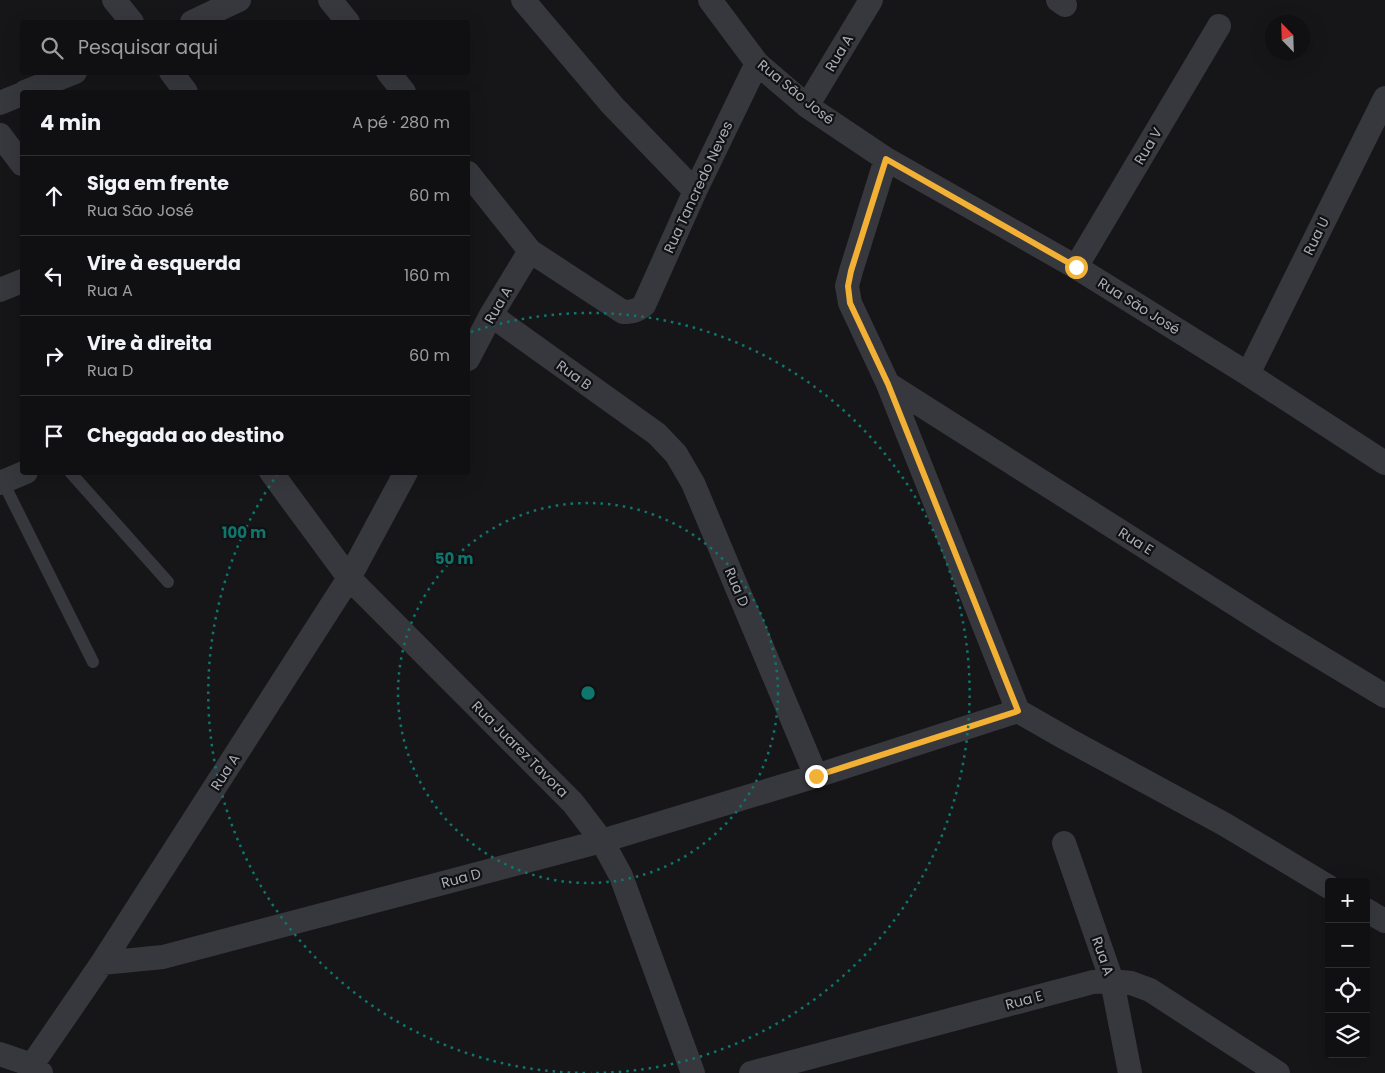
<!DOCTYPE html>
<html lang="pt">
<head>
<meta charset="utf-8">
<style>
	body { margin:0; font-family:Poppins,sans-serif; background:#19191b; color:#f1f3f6 }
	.controls { position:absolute; right:15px; bottom:15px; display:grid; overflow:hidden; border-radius:5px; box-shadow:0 5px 20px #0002 }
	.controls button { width:45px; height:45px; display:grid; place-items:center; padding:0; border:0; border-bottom:1px solid #303032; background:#101012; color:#f1f3f6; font:25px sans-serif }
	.compass { position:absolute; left:1265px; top:15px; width:45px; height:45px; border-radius:50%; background:#101012; box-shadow:0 5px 20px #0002; rotate:337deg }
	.stop { position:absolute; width:15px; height:15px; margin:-11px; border:4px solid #f2b134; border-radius:50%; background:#fff }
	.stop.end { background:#f2b134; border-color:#fff; box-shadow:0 1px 5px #0008 }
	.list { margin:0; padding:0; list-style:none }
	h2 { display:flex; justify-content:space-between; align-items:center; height:65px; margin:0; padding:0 20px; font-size:21px }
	h2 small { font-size:16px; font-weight:400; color:#9c9d9f }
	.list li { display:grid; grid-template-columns:32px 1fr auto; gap:15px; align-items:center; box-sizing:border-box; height:80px; padding:0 20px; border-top:1px solid #303032 }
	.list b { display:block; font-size:19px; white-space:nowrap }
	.list p { margin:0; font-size:16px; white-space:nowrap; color:#9c9d9f }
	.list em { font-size:16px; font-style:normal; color:#9c9d9f }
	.icon { flex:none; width:28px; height:28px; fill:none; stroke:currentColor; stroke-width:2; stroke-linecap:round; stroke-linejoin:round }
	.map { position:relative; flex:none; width:1385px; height:1073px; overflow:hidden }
	.search { position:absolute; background:#101012; box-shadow:0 5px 20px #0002; left:20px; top:20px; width:450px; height:55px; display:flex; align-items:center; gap:12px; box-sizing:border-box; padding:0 18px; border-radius:5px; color:#9c9d9f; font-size:19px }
	.panel { position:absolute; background:#101012; box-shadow:0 5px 20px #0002; left:20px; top:90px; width:450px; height:385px; border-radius:5px }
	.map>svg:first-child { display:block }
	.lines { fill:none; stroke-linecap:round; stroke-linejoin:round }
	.lane { stroke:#37383d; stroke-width:12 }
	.street { stroke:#37383d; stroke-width:24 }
	.route { stroke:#f2b134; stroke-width:6 }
	.ring { fill:none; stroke:#0f766e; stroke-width:2.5; stroke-dasharray:2.5 5 }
	.labels { text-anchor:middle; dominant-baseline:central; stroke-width:4.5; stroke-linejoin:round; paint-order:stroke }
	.street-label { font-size:14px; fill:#a8adb8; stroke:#111113 }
	.centre { fill:#0f766e; stroke:#111113; stroke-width:2.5 }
	.ring-label { font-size:15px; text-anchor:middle; font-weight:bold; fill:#0f766e; stroke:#111113; stroke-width:4.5; stroke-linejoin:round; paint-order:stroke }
</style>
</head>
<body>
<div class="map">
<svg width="1385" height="1073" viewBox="0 0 1385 1073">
	<rect width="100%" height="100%" fill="#161618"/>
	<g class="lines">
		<path class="lane" d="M70 472 168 582
			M3 482 93 662"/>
		<path class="street" d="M114 0 132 22
			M330 0 348 22
			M523 0 612 105 695 191
			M710 0 757 63 807 106 886 159 1076 267 1248 374 1385 463
			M1058 0 1065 5
			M192 22 239 0
			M171 72 186 92
			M388 72 404 92
			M25 92 75 72
			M0 103 22 94
			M807 106 871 0
			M0 135 22 164
			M886 159 851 271 847 286 850 303 888 384 1018 711
			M468 173 530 251 623 312C632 312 637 311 644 305L695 191 757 63
			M1076 267 1219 26
			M0 290 22 281
			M491 315 657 434 676 454 693 483 816 776
			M468 359 491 315 530 251
			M1248 374 1385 98
			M888 384 1279 632 1385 696
			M271 472 349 578 573 803 602 841 621 876 693 1073
			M0 483 26 472
			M1018 711 1067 739 1224 824 1329 887
			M1064 843 1112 981 1130 1073
			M1366 910 1385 921
			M102 963 163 957 602 841 816 776 1018 711
			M0 1054 32 1065 41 1073
			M32 1065 102 963 349 578 406 472
			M751 1073 1093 982 1112 981 1131 983 1150 990 1278 1073"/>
	</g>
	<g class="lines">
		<path class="route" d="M816 776 1018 711 888 384 850 303 848 286 851 271 886 159 1076 267"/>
	</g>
	<g class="ring">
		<circle cx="588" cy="693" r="190"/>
		<path d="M585 1073A380 380 0 0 1 277 475M471 332A380 380 0 1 1 591 1073"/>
	</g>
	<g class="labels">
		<g class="street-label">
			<text transform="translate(839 53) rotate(-59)">Rua A</text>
			<text transform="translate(796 92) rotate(39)">Rua São José</text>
			<text transform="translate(1148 146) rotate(-59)">Rua V</text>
			<text transform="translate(698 187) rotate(-65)">Rua Tancredo Neves</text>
			<text transform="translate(1316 236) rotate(-64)">Rua U</text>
			<text transform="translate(498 305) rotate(-60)">Rua A</text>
			<text transform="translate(1139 306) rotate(32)">Rua São José</text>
			<text transform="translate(574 375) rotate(36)">Rua B</text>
			<text transform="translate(1136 541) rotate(32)">Rua E</text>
			<text transform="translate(737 587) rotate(67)">Rua D</text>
			<text transform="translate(520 749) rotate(45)">Rua Juarez Tavora</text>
			<text transform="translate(225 772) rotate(-57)">Rua A</text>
			<text transform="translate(461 878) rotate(-15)">Rua D</text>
			<text transform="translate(1103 956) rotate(71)">Rua A</text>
			<text transform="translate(1024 1000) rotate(-15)">Rua E</text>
		</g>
	</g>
	<circle cx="588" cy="693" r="8" class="centre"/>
	<g class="ring-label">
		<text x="244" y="538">100 m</text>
		<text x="454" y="564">50 m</text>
	</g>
</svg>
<div class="controls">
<button>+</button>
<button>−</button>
<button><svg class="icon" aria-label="locate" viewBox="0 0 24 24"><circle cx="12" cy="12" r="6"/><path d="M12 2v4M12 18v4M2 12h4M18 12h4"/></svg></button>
<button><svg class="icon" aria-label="layers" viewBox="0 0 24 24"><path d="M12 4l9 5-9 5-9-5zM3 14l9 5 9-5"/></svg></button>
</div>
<svg class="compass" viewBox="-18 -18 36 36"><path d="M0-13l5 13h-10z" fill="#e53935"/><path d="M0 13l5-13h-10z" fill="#9c9d9f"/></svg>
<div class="stop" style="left:1076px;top:267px"></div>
<div class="stop end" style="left:816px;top:776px"></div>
<div class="search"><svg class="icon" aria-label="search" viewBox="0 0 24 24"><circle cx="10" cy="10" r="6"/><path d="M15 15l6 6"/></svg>Pesquisar aqui</div>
<section class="panel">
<h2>4 min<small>A pé · 280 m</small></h2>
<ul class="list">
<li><svg class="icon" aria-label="ahead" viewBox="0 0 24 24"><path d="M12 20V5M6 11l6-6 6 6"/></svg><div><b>Siga em frente</b><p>Rua São José</p></div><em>60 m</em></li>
<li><svg class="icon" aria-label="left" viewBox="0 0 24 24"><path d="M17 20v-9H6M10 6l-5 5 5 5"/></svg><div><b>Vire à esquerda</b><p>Rua A</p></div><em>160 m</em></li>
<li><svg class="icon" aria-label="right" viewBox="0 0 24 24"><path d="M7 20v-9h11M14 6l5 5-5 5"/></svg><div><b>Vire à direita</b><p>Rua D</p></div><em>60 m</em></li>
<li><svg class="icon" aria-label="arrive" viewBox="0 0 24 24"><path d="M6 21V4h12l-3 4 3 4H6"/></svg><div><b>Chegada ao destino</b></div></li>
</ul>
</section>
</div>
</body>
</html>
